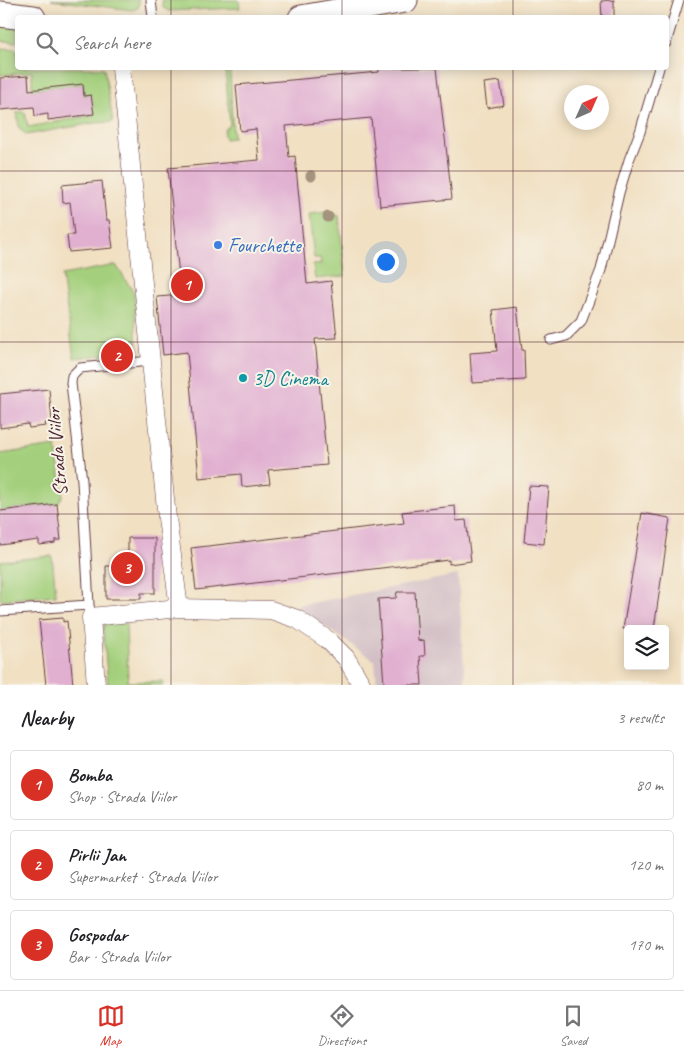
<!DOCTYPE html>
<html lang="en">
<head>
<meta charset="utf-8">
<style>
	body { margin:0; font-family:Caveat,sans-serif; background:#f6f6f6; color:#202124 }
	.controls { position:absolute; right:15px; bottom:15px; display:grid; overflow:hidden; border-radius:5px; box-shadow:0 2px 12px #0003 }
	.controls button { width:45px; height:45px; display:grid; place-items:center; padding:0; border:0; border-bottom:1px solid #e0e0e0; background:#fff; color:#202124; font:25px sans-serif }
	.compass { position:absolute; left:564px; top:85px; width:45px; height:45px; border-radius:50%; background:#fff; box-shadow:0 2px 12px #0003; rotate:45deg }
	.you { position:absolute; left:385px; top:261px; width:18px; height:18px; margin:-12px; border:4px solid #fff; border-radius:50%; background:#1a73e8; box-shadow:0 0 0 8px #1a73e833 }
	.badge { display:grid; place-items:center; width:32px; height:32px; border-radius:50%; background:#d93025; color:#fff; font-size:16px; font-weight:700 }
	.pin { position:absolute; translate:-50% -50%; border:2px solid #fff; box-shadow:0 1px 5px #0006 }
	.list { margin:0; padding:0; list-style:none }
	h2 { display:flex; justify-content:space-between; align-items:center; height:65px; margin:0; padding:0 20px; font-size:21px }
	h2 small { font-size:16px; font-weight:400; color:#757577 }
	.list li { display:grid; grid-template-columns:32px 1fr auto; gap:15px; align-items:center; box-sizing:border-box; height:70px; margin:0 10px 10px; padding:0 10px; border:1px solid #e0e0e0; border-radius:5px }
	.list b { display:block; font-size:19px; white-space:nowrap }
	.list p { margin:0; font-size:16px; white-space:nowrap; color:#757577 }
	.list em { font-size:16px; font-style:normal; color:#757577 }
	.icon { flex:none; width:28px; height:28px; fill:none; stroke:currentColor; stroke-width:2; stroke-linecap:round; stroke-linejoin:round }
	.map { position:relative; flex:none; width:684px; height:685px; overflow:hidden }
	.search { position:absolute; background:#fff; box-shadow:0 2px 12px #0003; left:15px; right:15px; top:15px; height:55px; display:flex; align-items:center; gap:12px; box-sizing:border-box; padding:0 18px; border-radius:5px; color:#757577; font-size:19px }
	.sheet { height:305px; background:#fff }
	nav { display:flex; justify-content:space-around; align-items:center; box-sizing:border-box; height:70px; border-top:1px solid #e0e0e0; background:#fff; font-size:14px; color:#757577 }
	nav a { display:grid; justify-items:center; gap:2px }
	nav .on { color:#d93025 }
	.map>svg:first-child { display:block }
	.industrial { fill:#d2bec5 }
	.green { fill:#a4d07d; stroke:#777854 }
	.building { fill:#e1b0d1 }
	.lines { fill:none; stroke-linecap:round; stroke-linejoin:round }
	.lane-casing { stroke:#633c42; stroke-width:11 }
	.street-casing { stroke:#633c42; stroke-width:19 }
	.secondary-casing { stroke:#633c42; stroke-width:27 }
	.lane { stroke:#fff; stroke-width:9 }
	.street { stroke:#fff; stroke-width:18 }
	.secondary { stroke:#fff; stroke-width:25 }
	.tree { fill:#a4937d }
	.grid { fill:none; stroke:#4a1f2b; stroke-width:1; stroke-opacity:0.55 }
	.shop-dot { fill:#3f7fe0; stroke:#f7f3e8; stroke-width:2 }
	.culture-dot { fill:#0f9aa8; stroke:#f7f3e8; stroke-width:2 }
	.labels { text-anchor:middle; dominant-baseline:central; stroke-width:4; stroke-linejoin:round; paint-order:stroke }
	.shop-label { font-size:20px; fill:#366cbe; stroke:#f7f3e8; text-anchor:start }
	.culture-label { font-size:20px; fill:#0d838f; stroke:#f7f3e8; text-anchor:start }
	.street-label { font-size:20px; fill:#4a1f2b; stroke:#f7f3e8 }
</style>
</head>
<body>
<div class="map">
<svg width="684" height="685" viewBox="0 0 684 685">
	<rect width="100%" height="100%" fill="#f7f3e8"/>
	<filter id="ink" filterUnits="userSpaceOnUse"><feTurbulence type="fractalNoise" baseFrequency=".02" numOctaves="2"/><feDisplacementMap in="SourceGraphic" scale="10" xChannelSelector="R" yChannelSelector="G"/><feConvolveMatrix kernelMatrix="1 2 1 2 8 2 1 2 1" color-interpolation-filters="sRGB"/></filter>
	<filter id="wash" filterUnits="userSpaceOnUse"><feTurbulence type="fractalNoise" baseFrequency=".0096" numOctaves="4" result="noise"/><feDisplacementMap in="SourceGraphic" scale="20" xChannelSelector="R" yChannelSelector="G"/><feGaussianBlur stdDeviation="1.12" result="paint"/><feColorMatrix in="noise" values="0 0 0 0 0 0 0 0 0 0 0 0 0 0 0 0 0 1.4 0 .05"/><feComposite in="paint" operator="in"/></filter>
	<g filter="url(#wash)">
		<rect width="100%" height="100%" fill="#f1e0c2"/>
		<path class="industrial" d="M458 575 465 685H377L375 661 295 606Z"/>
		<path class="green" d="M51 0H139L138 8 132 10Z
			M162 0H239L240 8 169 11 163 8Z
			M0 25 17 27V42L0 41Z
			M0 48 17 49 18 68H104L113 122 94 123 26 135 19 128 17 112H25L28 127 93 115 91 95 84 96 83 84 32 90V72L0 75Z
			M225 68H230L233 138 225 139C222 131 224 130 230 125Z
			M329 212 339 216 345 276 315 279 313 265 321 264 320 258H314L309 214Z
			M116 265 134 293 137 349 133 352 74 358 62 275Z
			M56 446 63 496 57 504 0 511V454Z
			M52 556 56 595 0 600V561Z
			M108 619 126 622 128 682 163 681V685H108L103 628Z"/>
		<g id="blocks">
			<path class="building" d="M614 0V18H602L601 1Z
				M379 68H437L452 199 380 206 371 118 286 126 289 157 295 156 307 284 331 281 337 338 315 339 327 465 268 470 270 484 242 487 241 474 199 478 187 352 163 355 157 297 181 295 168 168 259 160 256 129 240 131 236 85 379 72Z
				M28 76 29 90 83 84 84 96 91 95 94 114 48 120V114L35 116 34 107 0 110V78Z
				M500 81 504 105 487 108 484 83Z
				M102 181 106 220H109L113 248 69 252 67 235H74L70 202 63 203 62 185Z
				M517 307 522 350H524L525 380 472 383 470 353 497 351 493 310Z
				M49 389 52 422 45 423 46 426 29 428 28 424 0 428V394Z
				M529 486 549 487 544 544 524 542Z
				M57 504 61 540H55V543L39 545V540L0 545V511Z
				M455 506 456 521 466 520 471 561 449 564V560L196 590 191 548 404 523 402 512Z
				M642 513 670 518 654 629H623Z
				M128 538H155V593H141V599H106V566H116V555H128Z
				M397 592H415L418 641 424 640 425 656H420L422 685H384L378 599 396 598Z
				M63 618V622L67 621 73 685H46L39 620Z"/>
		</g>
	</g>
	<g filter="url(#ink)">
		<use href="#blocks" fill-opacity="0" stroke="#633c42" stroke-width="1"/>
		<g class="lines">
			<defs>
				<path id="lane" d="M151 0 153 18
					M666 43 679 0
					M551 340 566 336 581 321 601 270 619 193 629 160 640 132 659 68
					M89 605 82 481 71 383 72 376 80 368 150 361
					M0 611 89 605 90 611"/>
				<path id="street" d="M179 608 271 610 297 619 328 640 346 658 362 685
					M96 685 91 617 179 608 167 518 121 68"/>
				<path id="secondary" d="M0 14 33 18
					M301 18 405 0"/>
			</defs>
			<use href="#lane" class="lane-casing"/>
			<use href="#street" class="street-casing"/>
			<use href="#secondary" class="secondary-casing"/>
			<use href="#lane" class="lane"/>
			<use href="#street" class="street"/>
			<use href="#secondary" class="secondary"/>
		</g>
		<g class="tree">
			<circle cx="311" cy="176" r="5.5"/>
			<circle cx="328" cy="217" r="5.5"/>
		</g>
	</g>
	<path class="grid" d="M171 0V18M342 0V18M513 0V18M171 68V685M342 68V685M513 68V685M0 171H684M0 342H684M0 514H684"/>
	<circle class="shop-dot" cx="218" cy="245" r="5"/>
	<circle class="culture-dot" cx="243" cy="378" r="5"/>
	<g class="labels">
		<g class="shop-label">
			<text x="228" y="245">Fourchette</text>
		</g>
		<g class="culture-label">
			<text x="253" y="378">3D Cinema</text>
		</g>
		<g class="street-label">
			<text transform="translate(57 452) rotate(-95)">Strada Viilor</text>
		</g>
	</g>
</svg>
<div class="controls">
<button><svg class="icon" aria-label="layers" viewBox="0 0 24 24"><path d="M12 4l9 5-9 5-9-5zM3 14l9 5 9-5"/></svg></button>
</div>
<svg class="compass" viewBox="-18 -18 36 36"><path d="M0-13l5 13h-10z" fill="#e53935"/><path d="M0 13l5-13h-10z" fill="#757577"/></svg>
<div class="you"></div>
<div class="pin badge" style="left:187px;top:285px">1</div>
<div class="pin badge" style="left:117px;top:356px">2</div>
<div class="pin badge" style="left:127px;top:568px">3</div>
<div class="search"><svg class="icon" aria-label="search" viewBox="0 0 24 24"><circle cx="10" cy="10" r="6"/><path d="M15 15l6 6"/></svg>Search here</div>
</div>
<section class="sheet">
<h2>Nearby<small>3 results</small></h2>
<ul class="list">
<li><span class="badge">1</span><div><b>Bomba</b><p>Shop · Strada Viilor</p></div><em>80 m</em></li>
<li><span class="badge">2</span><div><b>Pirlii Jan</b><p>Supermarket · Strada Viilor</p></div><em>120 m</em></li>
<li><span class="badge">3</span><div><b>Gospodar</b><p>Bar · Strada Viilor</p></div><em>170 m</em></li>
</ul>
</section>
<nav>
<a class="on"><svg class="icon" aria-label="map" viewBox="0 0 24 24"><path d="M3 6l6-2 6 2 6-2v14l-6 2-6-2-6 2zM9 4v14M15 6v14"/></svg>Map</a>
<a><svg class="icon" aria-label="directions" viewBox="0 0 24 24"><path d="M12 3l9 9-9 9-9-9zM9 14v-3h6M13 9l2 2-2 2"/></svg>Directions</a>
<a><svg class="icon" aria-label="saved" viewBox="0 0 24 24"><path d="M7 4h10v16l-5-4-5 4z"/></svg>Saved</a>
</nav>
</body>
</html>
